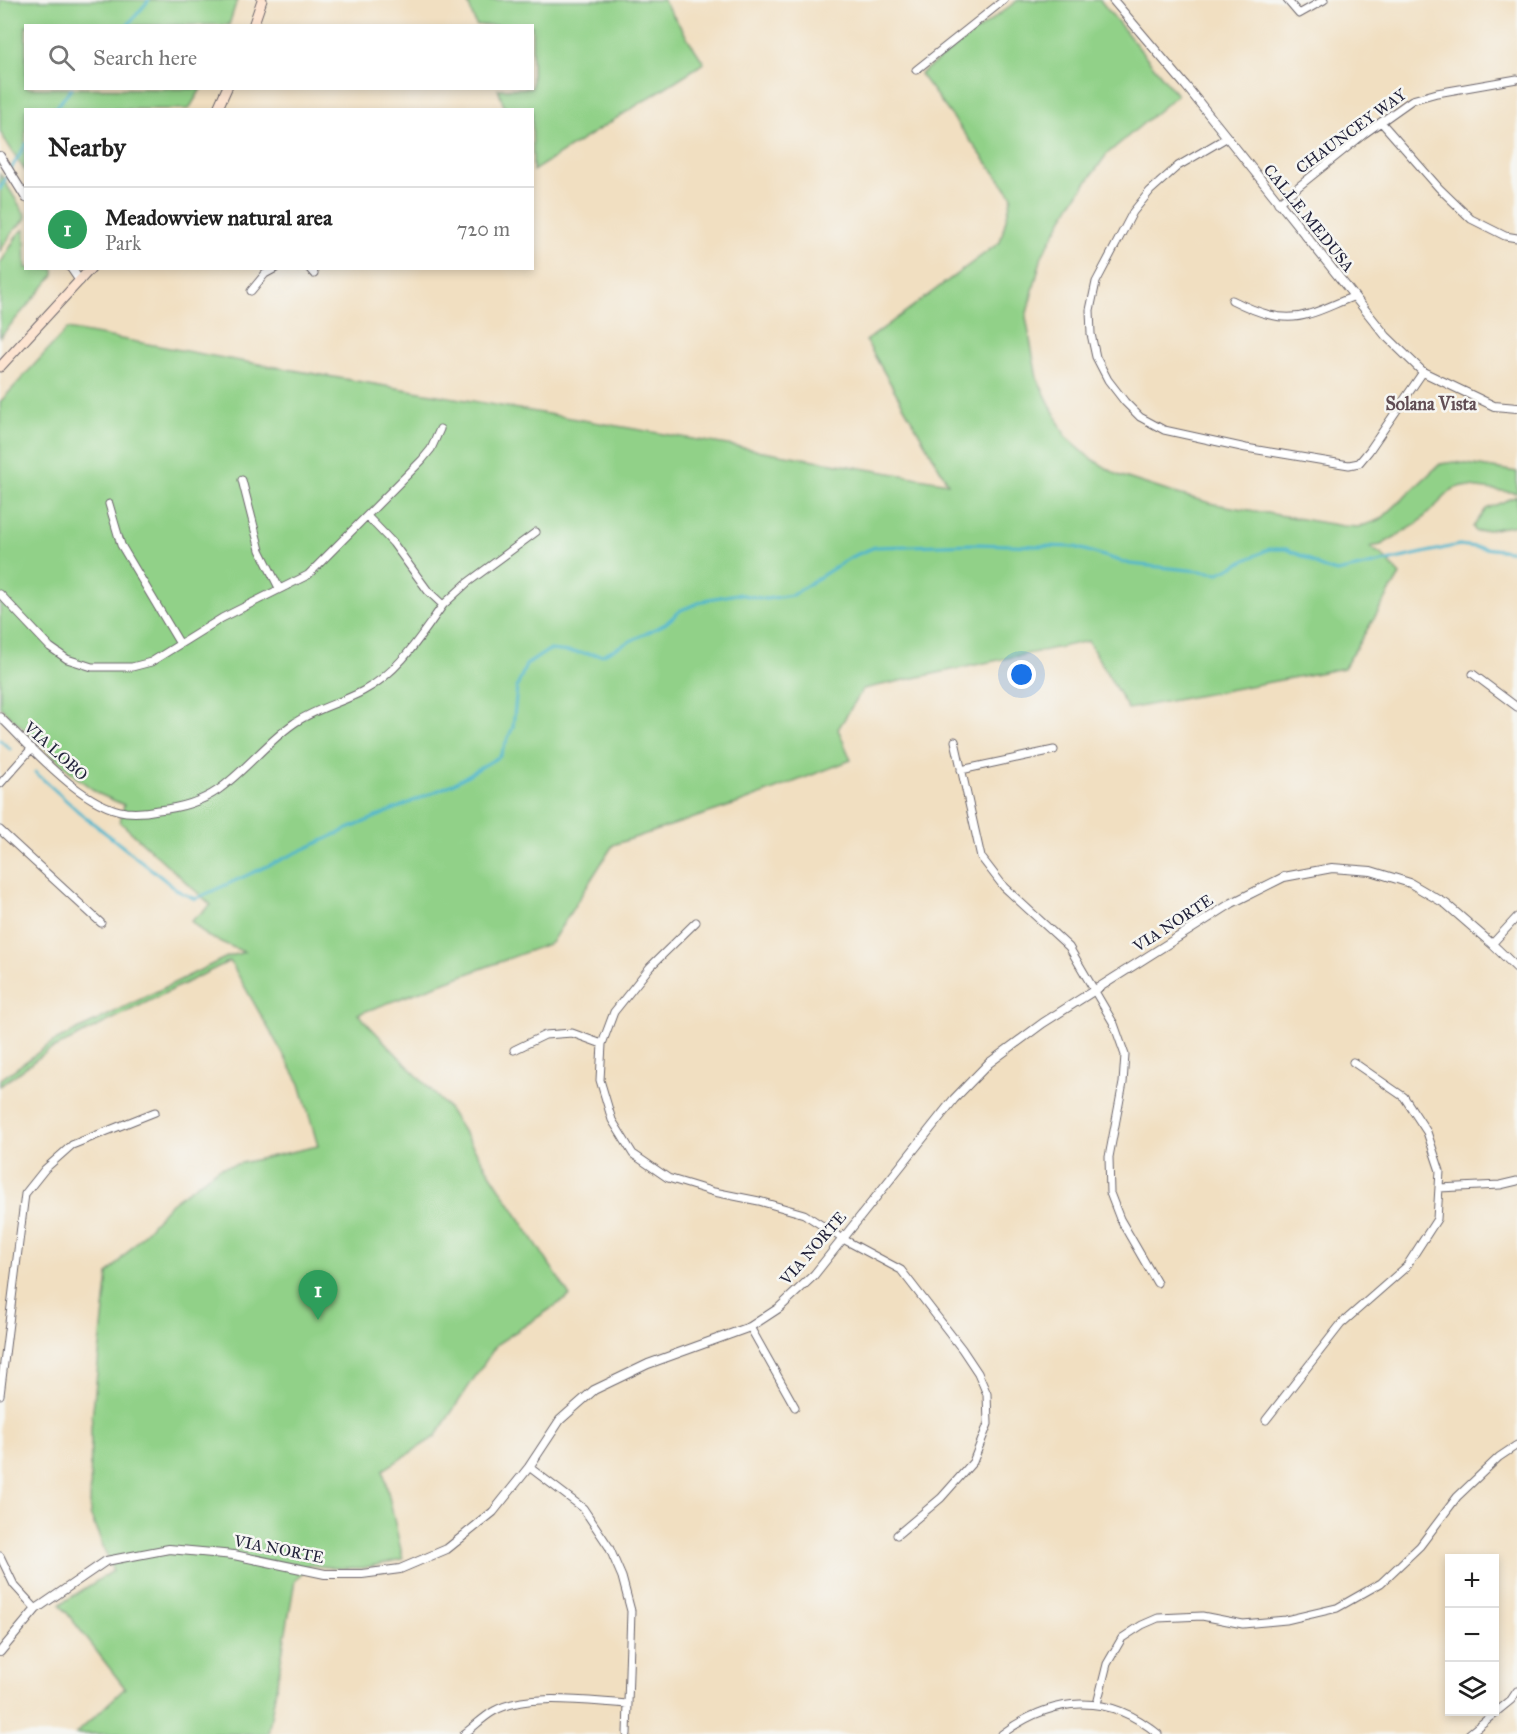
<!DOCTYPE html>
<html lang="en">
<head>
<meta charset="utf-8">
<style>
	body { margin:0; font-family:"IM FELL Great Primer",serif; background:#f6f6f6; color:#222 }
	.controls { position:absolute; right:18px; bottom:18px; display:grid; overflow:hidden; border-radius:0px; box-shadow:0 3px 9px #0003 }
	.controls button { width:54px; height:54px; display:grid; place-items:center; padding:0; border:0; border-bottom:2px solid #e0e0e0; background:#fff; color:#222; font:30px sans-serif }
	.you { position:absolute; left:1022px; top:675px; width:21px; height:21px; margin:-15px; border:4px solid #fff; border-radius:50%; background:#1a73e8; box-shadow:0 0 0 9px #1a73e833 }
	.badge { display:grid; place-items:center; width:39px; height:39px; border-radius:50%; background:#ea580c; color:#fff; font-size:20px; font-weight:700 }
	.pin { position:absolute; translate:-50% -50px; filter:drop-shadow(0 2px 3px #0008) }
	.pin::after { content:''; position:absolute; top:32px; width:21px; height:18px; background:inherit; clip-path:polygon(0 0,100% 0,50% 100%) }
	.list { margin:0; padding:0; list-style:none }
	h2 { display:flex; justify-content:space-between; align-items:center; height:78px; margin:0; padding:0 24px; font-size:26px }
	h2 small { font-size:20px; font-weight:400; color:#767676 }
	.list li { display:grid; grid-template-columns:39px 1fr auto; gap:18px; align-items:center; box-sizing:border-box; height:84px; padding:0 24px; border-top:2px solid #e0e0e0 }
	.list b { display:block; font-size:22px; white-space:nowrap }
	.list p { margin:0; font-size:20px; white-space:nowrap; color:#767676 }
	.list em { font-size:20px; font-style:normal; color:#767676 }
	.icon { flex:none; width:33px; height:33px; fill:none; stroke:currentColor; stroke-width:2; stroke-linecap:round; stroke-linejoin:round }
	.map { position:relative; flex:none; width:1517px; height:1734px; overflow:hidden }
	.search { position:absolute; background:#fff; box-shadow:0 3px 9px #0003; left:24px; top:24px; width:510px; height:66px; display:flex; align-items:center; gap:15px; box-sizing:border-box; padding:0 21px; border-radius:0px; color:#767676; font-size:22px }
	.panel { position:absolute; background:#fff; box-shadow:0 3px 9px #0003; left:24px; top:108px; width:510px; height:162px; border-radius:0px }
	.map>svg:first-child { display:block }
	.green { fill:#91d188; stroke:#5a7a62; stroke-width:1.5 }
	.lines { fill:none; stroke-linecap:round; stroke-linejoin:round }
	.stream { stroke:#4eb6cd; stroke-width:3 }
	.minor-casing { stroke:#6a646a; stroke-width:9 }
	.tertiary-casing { stroke:#6a646a; stroke-width:10 }
	.secondary-casing { stroke:#6a646a; stroke-width:11 }
	.minor { stroke:#fff; stroke-width:7 }
	.tertiary { stroke:#fff; stroke-width:8 }
	.secondary { stroke:#fde4d1; stroke-width:9 }
	.labels { text-anchor:middle; dominant-baseline:central; stroke-width:5; stroke-linejoin:round; paint-order:stroke }
	.street-label { font-size:16px; fill:#22223b; stroke:#f6f6f2 }
	.neighbourhood-label { font-size:18px; font-weight:bold; fill:#614d54; stroke:#f6f6f2 }
</style>
</head>
<body>
<div class="map">
<svg width="1517" height="1734" viewBox="0 0 1517 1734">
	<rect width="100%" height="100%" fill="#f6f6f2"/>
	<filter id="ink" filterUnits="userSpaceOnUse"><feTurbulence type="fractalNoise" baseFrequency=".0167" numOctaves="2"/><feDisplacementMap in="SourceGraphic" scale="12" xChannelSelector="R" yChannelSelector="G"/><feConvolveMatrix kernelMatrix="1 2 1 2 8 2 1 2 1" color-interpolation-filters="sRGB"/></filter>
	<filter id="wash" filterUnits="userSpaceOnUse"><feTurbulence type="fractalNoise" baseFrequency=".008" numOctaves="4" result="noise"/><feDisplacementMap in="SourceGraphic" scale="24" xChannelSelector="R" yChannelSelector="G"/><feGaussianBlur stdDeviation="1.35" result="paint"/><feColorMatrix in="noise" values="0 0 0 0 0 0 0 0 0 0 0 0 0 0 0 0 0 1.4 0 .05"/><feComposite in="paint" operator="in"/></filter>
	<g filter="url(#wash)">
		<rect width="100%" height="100%" fill="#f1dfc1"/>
		<path class="green" d="M0 0H237L229 25 26 26V88L201 89 189 109 26 110 25 171 0 132Z
			M467 0H663L704 63 533 171 532 110 505 109 498 89 532 88V26L476 25Z
			M1018 0H1100L1177 95 1107 154 1071 204 1042 256 1026 317 1037 378 1066 437 1090 458 1118 475 1167 491 1214 504 1343 526 1359 527 1381 519 1440 464 1455 462 1517 472V493L1462 486 1453 489 1417 524 1381 545 1370 547 1382 555 1400 575 1344 668 1128 709 1088 641 863 689 838 729 851 760 739 803 613 845 551 943 358 1014 448 1108 570 1296 497 1344 435 1437 383 1470 403 1559 363 1568H336L309 1565 295 1580 268 1734H76L125 1688 60 1604 113 1571 90 1514 91 1427 108 1274 171 1203 219 1168 318 1146 300 1084 230 961 48 1051 0 1086V1080L53 1042 227 957 244 952 207 936 191 921 211 905 120 822 124 805 99 794 76 777 0 707V402L67 329 229 359 948 483 866 341 1000 242 1012 196 920 74Z
			M0 174 26 216 25 220 14 230 0 251Z
			M25 229 26 268 54 269V275L0 337V264L18 234Z
			M1517 496V525L1476 532 1473 527 1486 509Z"/>
		<g class="lines">
			<path class="stream" d="M127 26 149 0
				M54 110 72 88
				M11 169 26 144
				M0 189 8 174
				M0 740 10 749
				M35 772 79 812 180 892 195 899 348 829 453 784 500 756 513 727 517 687 526 665 549 650 602 655 665 624 681 610 709 599 737 594 766 599 792 595 851 557 875 547 974 544 1075 547 1130 564 1219 573 1269 549H1286L1307 558 1322 568 1337 572 1459 545 1517 552"/>
		</g>
	</g>
	<g filter="url(#ink)">
		<g class="lines">
			<defs>
				<path id="minor" d="M1287 0 1299 14 1324 0
					M916 70 1004 0
					M1381 122 1439 188 1471 219 1505 236 1517 238
					M1226 138 1178 166 1150 191 1133 212 1096 282 1090 310 1091 334 1096 357 1108 380 1125 402 1140 417 1164 430 1246 448 1349 465 1359 463 1369 451 1423 372
					M1278 203 1364 134 1412 100 1437 93 1517 79
					M309 268 314 274
					M251 291 265 274 276 268
					M1232 300C1256 312 1282 323 1309 314 1324 310 1338 302 1353 297
					M242 480 260 550 279 588
					M109 504 121 545 180 644
					M367 516 393 543 428 591 443 605 467 583 536 532
					M0 594 50 647 67 659 92 667H132L151 662 222 618 308 575 422 460 431 449 440 429
					M1473 674 1517 707
					M0 717C32 748 81 806 126 812 136 813 148 812 158 810 180 808 199 803 218 790 245 771 266 743 293 724 314 709 341 703 363 691 399 672 420 637 443 605
					M955 741 981 857 1004 887 1069 947 1114 1024 1125 1055 1123 1083 1109 1157 1110 1193 1120 1219 1157 1283
					M961 770 1054 750
					M0 784 32 748
					M0 830 101 923
					M696 922 650 967 614 1012 602 1044 600 1080 612 1120 633 1154 668 1178 714 1192 759 1201 804 1214 843 1239 901 1270 962 1349 978 1373 987 1394 988 1424 973 1462 941 1498 897 1535
					M1492 944 1517 917
					M514 1050 545 1035 572 1033 602 1044
					M1439 1188 1500 1185 1517 1181
					M750 1327 795 1407
					M0 1395 25 1194 45 1169 72 1145 155 1112
					M1266 1420 1341 1324 1406 1267 1437 1219 1440 1171 1427 1132 1404 1097 1353 1062
					M529 1467 583 1508 609 1547 622 1577 631 1611 627 1734
					M0 1556 14 1585 36 1609
					M1097 1704 1107 1664 1122 1638 1142 1625 1158 1618 1202 1616 1243 1624 1286 1620 1337 1608 1381 1583 1420 1546 1457 1497 1499 1457 1517 1445
					M464 1734C474 1727 483 1717 494 1711 527 1692 590 1702 628 1704
					M1002 1734C1053 1696 1108 1692 1158 1734
					M1469 1734 1511 1700 1517 1691"/>
				<path id="tertiary" d="M1113 0 1186 86 1386 336 1423 372 1494 406 1517 408
					M0 156 26 198
					M71 268 80 281
					M0 1652 36 1609 106 1561 169 1549 234 1555 325 1574H362L400 1569 447 1549 493 1512 529 1467 560 1420 594 1390 648 1364 750 1327 779 1308 814 1275 954 1099 989 1063 1043 1023 1232 903 1284 877 1332 868 1371 871 1410 883 1446 904 1492 944 1517 968"/>
				<path id="secondary" d="M253 26 262 0
					M217 110 227 88
					M0 367 91 268"/>
			</defs>
			<use href="#minor" class="minor-casing"/>
			<use href="#tertiary" class="tertiary-casing"/>
			<use href="#secondary" class="secondary-casing"/>
			<use href="#minor" class="minor"/>
			<use href="#tertiary" class="tertiary"/>
			<use href="#secondary" class="secondary"/>
		</g>
	</g>
	<g class="labels">
		<g class="street-label">
			<text transform="translate(1351 131) rotate(-36)">CHAUNCEY WAY</text>
			<text transform="translate(1309 218) rotate(51)">CALLE MEDUSA</text>
			<text transform="translate(56 751) rotate(42)">VIA LOBO</text>
			<text transform="translate(1173 923) rotate(-33)">VIA NORTE</text>
			<text transform="translate(813 1248) rotate(-49)">VIA NORTE</text>
			<text transform="translate(279 1549) rotate(11)">VIA NORTE</text>
		</g>
		<g class="neighbourhood-label">
			<text x="1431" y="404">Solana Vista</text>
		</g>
	</g>
</svg>
<div class="controls">
<button>+</button>
<button>−</button>
<button><svg class="icon" aria-label="layers" viewBox="0 0 24 24"><path d="M12 4l9 5-9 5-9-5zM3 14l9 5 9-5"/></svg></button>
</div>
<div class="you"></div>
<div class="pin badge" style="left:318px;top:1320px;background:#2e9e5b">1</div>
<div class="search"><svg class="icon" aria-label="search" viewBox="0 0 24 24"><circle cx="10" cy="10" r="6"/><path d="M15 15l6 6"/></svg>Search here</div>
<section class="panel">
<h2>Nearby<small></small></h2>
<ul class="list">
<li><span class="badge" style="background:#2e9e5b">1</span><div><b>Meadowview natural area</b><p>Park</p></div><em>720 m</em></li>
</ul>
</section>
</div>
</body>
</html>
